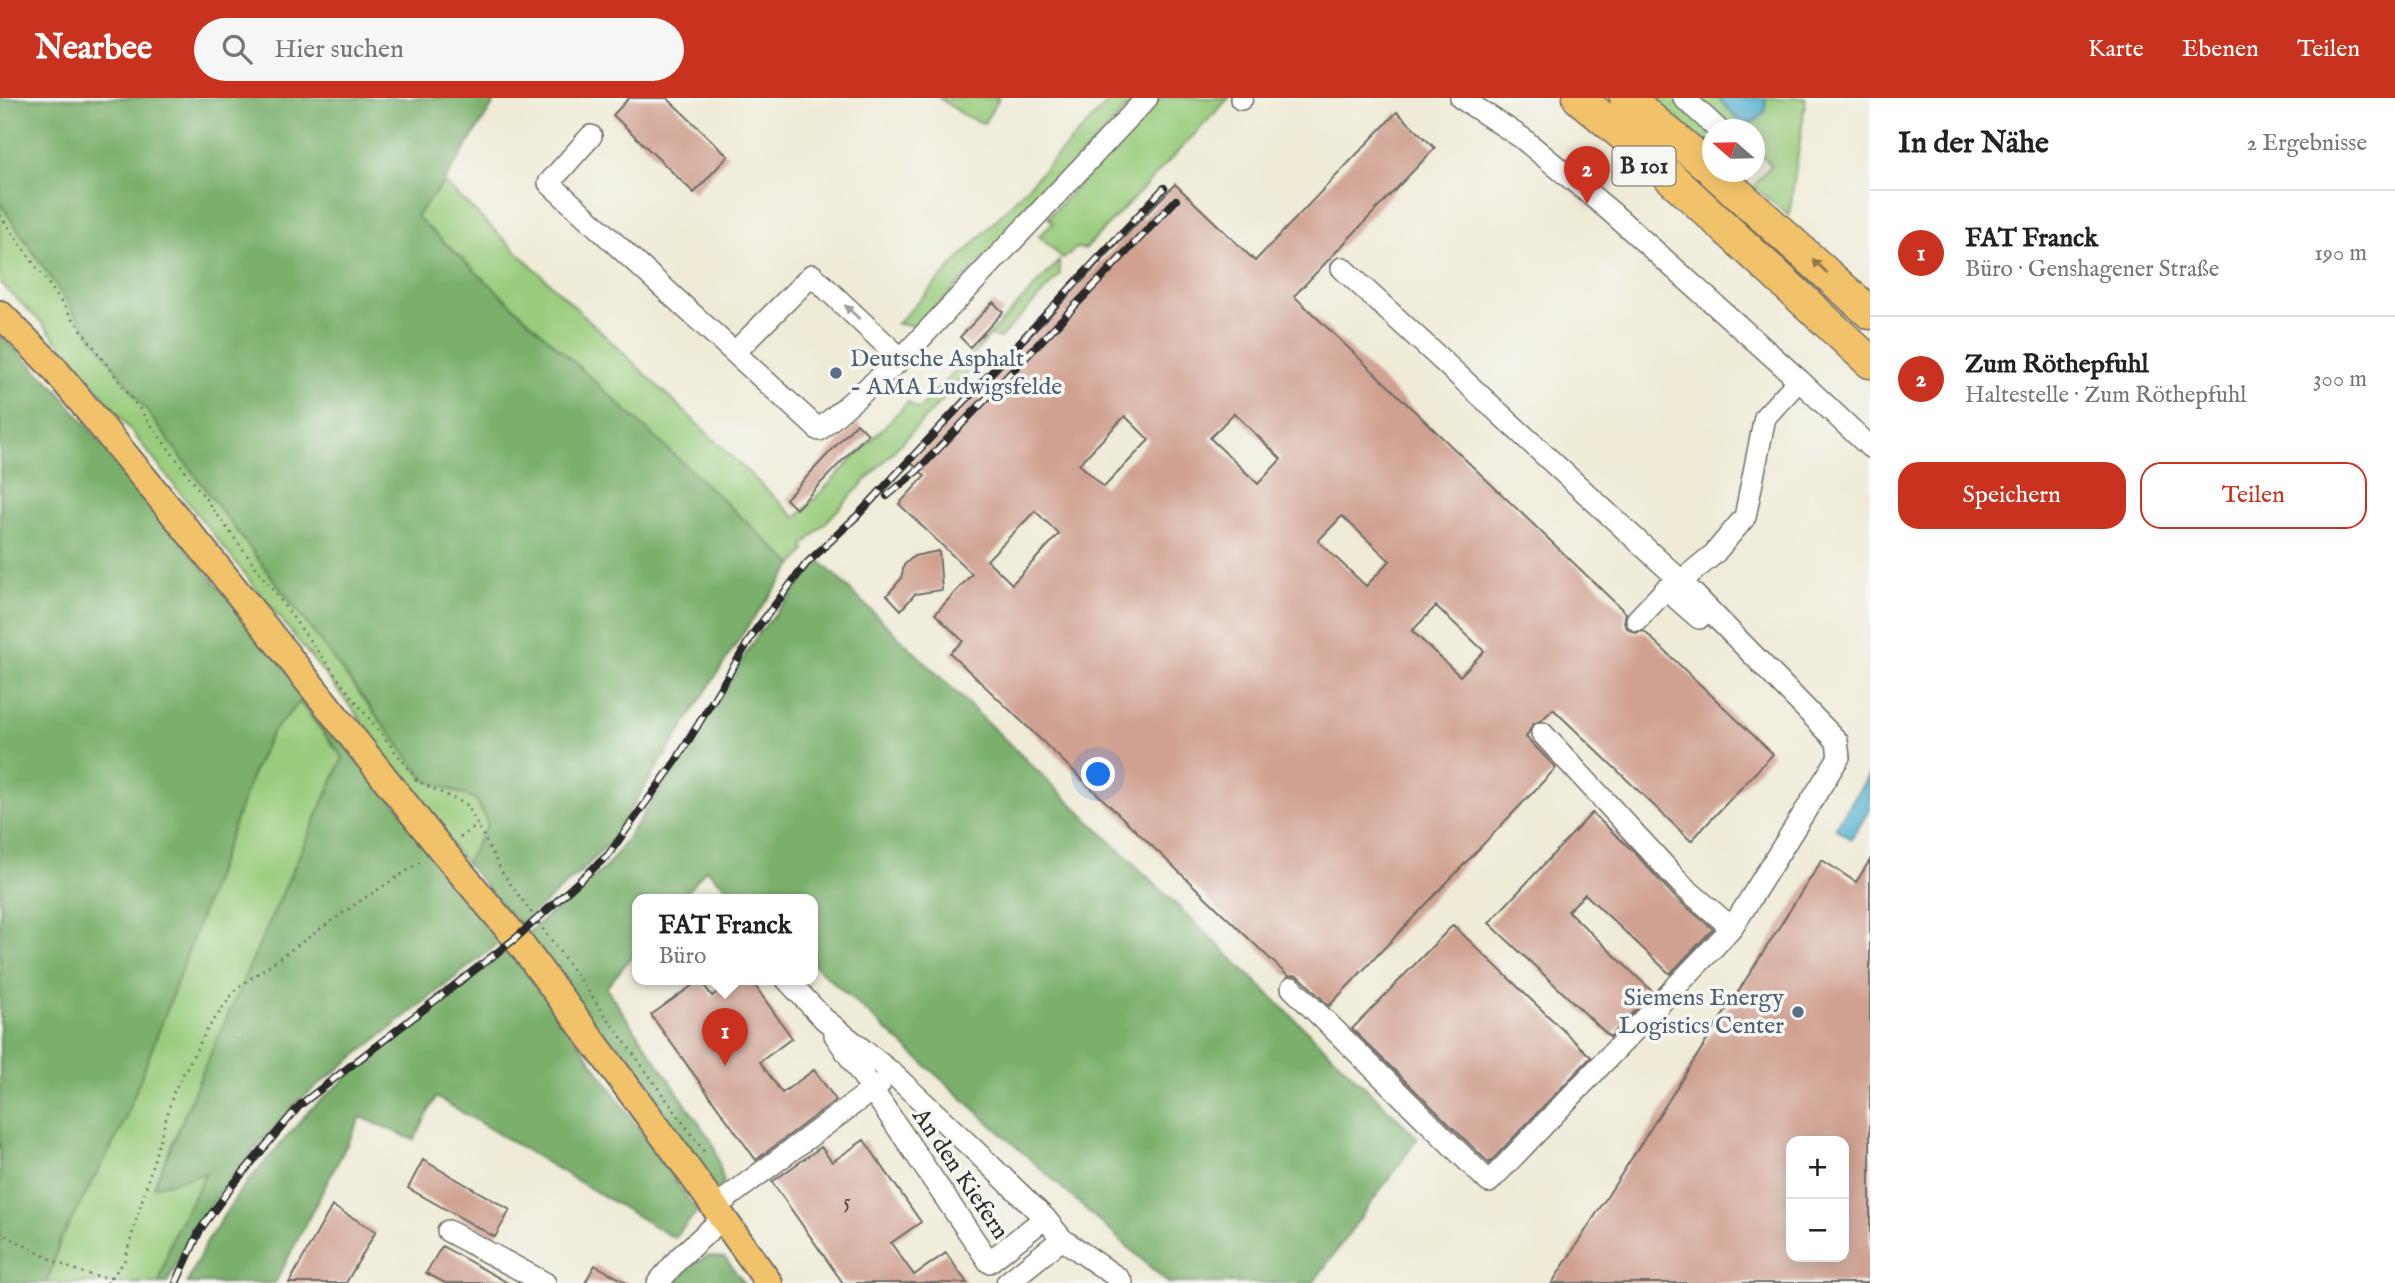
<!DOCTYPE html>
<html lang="de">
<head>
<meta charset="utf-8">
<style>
	body { margin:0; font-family:"IM FELL English",serif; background:#f6f6f6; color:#222 }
	.controls { position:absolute; right:21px; bottom:21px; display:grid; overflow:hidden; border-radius:14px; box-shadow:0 4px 18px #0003 }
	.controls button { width:63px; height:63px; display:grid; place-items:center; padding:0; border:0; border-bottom:2px solid #e0e0e0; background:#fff; color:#222; font:35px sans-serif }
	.compass { position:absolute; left:1702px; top:21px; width:63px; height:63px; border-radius:50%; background:#fff; box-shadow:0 4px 18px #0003; rotate:290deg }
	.you { position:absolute; left:1099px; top:677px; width:24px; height:24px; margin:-18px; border:5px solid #fff; border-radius:50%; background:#1a73e8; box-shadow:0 0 0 10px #1a73e833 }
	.badge { display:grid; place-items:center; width:46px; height:46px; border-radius:50%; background:#c8321e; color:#fff; font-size:23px; font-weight:700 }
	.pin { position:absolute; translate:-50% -58px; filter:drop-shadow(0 2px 4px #0008) }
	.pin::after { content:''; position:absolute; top:37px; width:24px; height:21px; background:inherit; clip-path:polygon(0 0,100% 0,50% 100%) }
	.popup { position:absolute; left:632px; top:796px; width:186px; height:91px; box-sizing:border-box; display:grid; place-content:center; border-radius:14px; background:#fff; filter:drop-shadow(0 2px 5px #0005); font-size:23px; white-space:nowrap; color:#767676 }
	.popup b { font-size:26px; color:#222 }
	.popup::after { content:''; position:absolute; left:50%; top:100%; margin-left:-14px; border:14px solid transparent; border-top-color:#fff }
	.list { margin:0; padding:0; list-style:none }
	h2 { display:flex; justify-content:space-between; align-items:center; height:91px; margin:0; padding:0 28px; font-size:30px }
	h2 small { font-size:23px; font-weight:400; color:#767676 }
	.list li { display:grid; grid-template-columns:46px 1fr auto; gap:21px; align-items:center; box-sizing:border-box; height:126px; padding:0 28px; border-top:2px solid #e0e0e0 }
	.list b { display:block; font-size:26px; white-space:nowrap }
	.list p { margin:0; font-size:23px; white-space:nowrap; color:#767676 }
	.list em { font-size:23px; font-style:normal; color:#767676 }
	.actions { display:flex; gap:14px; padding:21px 28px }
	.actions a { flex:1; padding:16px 0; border:2px solid #c8321e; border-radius:21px; text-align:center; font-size:24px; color:#c8321e }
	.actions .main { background:#c8321e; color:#fff }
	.icon { flex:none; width:38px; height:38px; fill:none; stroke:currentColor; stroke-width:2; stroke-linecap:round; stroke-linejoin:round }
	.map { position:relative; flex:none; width:1870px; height:1185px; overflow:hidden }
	header { display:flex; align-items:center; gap:42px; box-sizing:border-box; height:98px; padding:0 35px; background:#c8321e; color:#fff }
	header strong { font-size:33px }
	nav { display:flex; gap:38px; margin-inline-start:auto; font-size:24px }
	.search { width:490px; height:63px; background:#f6f6f6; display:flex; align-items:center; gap:18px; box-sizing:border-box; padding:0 24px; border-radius:38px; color:#767676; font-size:26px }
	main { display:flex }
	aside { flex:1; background:#fff }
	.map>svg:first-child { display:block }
	.green { fill:#99cc7c; stroke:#627c54; stroke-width:2 }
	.forest { fill:#7ab06c; stroke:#526e4c; stroke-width:2 }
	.water { fill:#50afcf; stroke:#3e6d7d; stroke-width:2 }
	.building { fill:#d0a191; fill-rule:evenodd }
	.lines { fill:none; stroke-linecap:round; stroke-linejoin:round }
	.minor-casing { stroke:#706e67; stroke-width:24 }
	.major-casing { stroke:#706e67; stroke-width:30 }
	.highway-casing { stroke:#706e67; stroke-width:35 }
	.path { stroke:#706e67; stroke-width:2.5; stroke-dasharray:2 5; stroke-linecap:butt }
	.minor { stroke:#fff; stroke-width:21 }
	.major { stroke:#f2c26a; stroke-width:26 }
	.highway { stroke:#f2c26a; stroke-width:32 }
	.rail-casing { stroke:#2b2b2b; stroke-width:8 }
	.rail { stroke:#f6f6f2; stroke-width:5; stroke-dasharray:16; stroke-linecap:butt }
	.oneway { fill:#8e764a }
	.oneway2 { fill:#a0a0a0 }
	.service-dot { fill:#5c6f8a; stroke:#f6f6f2; stroke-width:2.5 }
	.labels { text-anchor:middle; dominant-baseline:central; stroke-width:7; stroke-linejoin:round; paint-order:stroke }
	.number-label { font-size:21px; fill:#544844 }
	.shield { fill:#f6f6f2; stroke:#686867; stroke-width:2 }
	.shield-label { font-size:23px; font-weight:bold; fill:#2b2b2b }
	.service-label { font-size:24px; fill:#4e5e75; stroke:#f6f6f2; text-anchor:start }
	.street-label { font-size:24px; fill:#2b2b2b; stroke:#f6f6f2 }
</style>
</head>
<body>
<header>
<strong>Nearbee</strong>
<div class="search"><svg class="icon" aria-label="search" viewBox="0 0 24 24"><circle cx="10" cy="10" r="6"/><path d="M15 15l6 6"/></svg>Hier suchen</div>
<nav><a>Karte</a><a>Ebenen</a><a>Teilen</a></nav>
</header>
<main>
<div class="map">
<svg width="1870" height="1185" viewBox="0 0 1870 1185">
	<rect width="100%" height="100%" fill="#f6f6f2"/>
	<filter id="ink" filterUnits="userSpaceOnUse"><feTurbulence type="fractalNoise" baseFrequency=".0143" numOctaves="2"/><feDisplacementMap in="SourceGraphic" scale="14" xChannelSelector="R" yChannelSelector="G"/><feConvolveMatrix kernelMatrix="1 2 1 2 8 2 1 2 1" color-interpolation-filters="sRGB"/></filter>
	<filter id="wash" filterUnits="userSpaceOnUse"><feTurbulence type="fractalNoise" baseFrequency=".00686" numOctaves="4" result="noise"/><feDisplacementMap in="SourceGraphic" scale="28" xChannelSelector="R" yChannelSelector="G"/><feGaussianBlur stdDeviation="1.57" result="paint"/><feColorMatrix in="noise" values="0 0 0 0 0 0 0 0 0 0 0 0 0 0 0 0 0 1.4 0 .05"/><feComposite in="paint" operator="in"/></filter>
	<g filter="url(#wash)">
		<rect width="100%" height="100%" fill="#efebd7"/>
		<path class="green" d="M939 0H999L984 25 967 19Z
			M1112 0H1137L918 228 897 226Z
			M1160 0H1229L1085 151 1076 150 1063 161 1039 138 1053 125 1048 119Z
			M1652 0H1718L1743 26 1766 2 1764 0H1806L1789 118 1754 88 1771 67 1755 52V32H1713L1712 53Z
			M444 84 796 420 908 304 918 312 1059 163 1060 177 1000 240 990 238 973 257 977 266 804 447 805 453 793 467 415 118Z
			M0 105C134 302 281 491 425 682L476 701 488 726 466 765 358 630 361 622 85 275 41 224 0 185Z
			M299 604 343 660 210 957 154 1088 207 1075 172 1140 159 1185H47L60 1143 121 1031 166 914 253 674 272 634Z"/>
		<path class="forest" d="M0 0H497L444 84 416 118 793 467 747 529 609 745 583 772 519 827 466 765 488 726 476 701 425 682 154 323 71 210 0 105Z
			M0 237 56 290 505 840 298 1003 227 1083 194 1133 167 1185H159L172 1140 206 1075 154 1089 210 957 343 660 300 604 272 634 253 674 166 914 121 1031 60 1143 47 1185H0Z
			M820 463 1418 1040 1313 1185H1168L813 866 812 802H740L706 771 680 802H638L637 852 606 890 714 1047 724 1085 714 1096 524 838 606 769 617 755 678 665 758 536Z
			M512 849 697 1114 674 1140 436 999 414 1042 361 1019 275 1185H187L207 1143 240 1093 309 1013 350 977Z
			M708 1158 725 1160 744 1185H674L692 1166Z"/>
		<path class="water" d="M1718 0H1764L1766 2 1764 15 1754 24 1742 26Z
			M1870 675V711L1851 741 1835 730Z"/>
		<g id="blocks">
			<path class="building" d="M629 0H667L728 58 694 95 613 17Z
				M1397 14 1435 50 1294 198 1626 515 1624 525 1628 531 1635 535 1644 533 1773 656 1691 743 1553 611 1542 622 1533 626 1526 639 1556 670 1329 908 1301 880 1295 877 1288 878 950 555 963 543 935 516 972 476 899 406 925 378 911 364 1175 86 1255 163ZM1234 315 1281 361 1258 386 1210 340ZM1125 318 1149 342 1104 389 1079 366ZM1035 413 1059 436 1012 486 987 462ZM1342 418 1390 463 1366 488 1318 443ZM1436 508 1484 553 1460 578 1412 533Z
				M993 204 1003 214 970 249 960 239Z
				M857 325 868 336 796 411 786 401Z
				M939 453 942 492 915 496 901 512 887 497 901 481 904 467 914 458Z
				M1592 715 1633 753 1674 798 1713 831 1670 876 1585 796 1568 813 1653 894 1610 939 1489 825Z
				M1822 762 1856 784 1870 762V1185H1552ZM1791 1043H1844V1159H1791Z
				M1453 827 1591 959 1489 1065 1352 931Z
				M700 882 712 898 734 882H751L792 940 760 964 782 995 814 972 836 1002 756 1062 651 917Z
				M864 1042 921 1124 891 1145 914 1177 946 1155 967 1185H843L772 1084 821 1049 832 1064Z
				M423 1062 510 1112 495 1139 408 1090Z
				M332 1108 376 1133 346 1185H289Z
				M442 1148 508 1185H445L426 1175Z
				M595 1167 627 1185H585Z"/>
		</g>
	</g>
	<g filter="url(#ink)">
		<use href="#blocks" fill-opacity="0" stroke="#706e67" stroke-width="2"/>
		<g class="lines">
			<defs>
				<path id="minor" d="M1461 0 1522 40 1610 113 1799 282 1870 349
					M1684 0 1719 32
					M1241 1 1242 0
					M591 38 549 85 819 332 901 261 1147 0
					M735 254 812 177 901 261
					M1681 483 1714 456 1745 419 1765 319 1799 282
					M1637 522 1666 491 1699 520
					M1542 635 1684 789 1732 830
					M787 882 824 921 892 975 969 1047 1045 1120 1062 1141 1118 1180 1122 1185
					M1292 890 1489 1084 1732 830 1839 659 1837 643 1681 483 1342 170
					M835 937 989 1164 1045 1120
					M715 1109 880 986
					M448 1133 545 1185
					M658 1185 680 1159 723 1120
					M1007 1185 1062 1141"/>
				<path id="major" d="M0 216 52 268 218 470 441 751 516 840 677 1056 769 1185"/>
				<path id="highway" d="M1579 0 1641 52 1870 264
					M1626 0 1713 72
					M1714 74 1870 215"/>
			</defs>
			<use href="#minor" class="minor-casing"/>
			<use href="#major" class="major-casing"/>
			<use href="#highway" class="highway-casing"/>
			<path class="path" d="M0 117 68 214 339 582 418 683
				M415 682 467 707 502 774 705 1055 704 1058
				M460 739 478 727
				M0 1134C28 1148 80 1182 111 1179
				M107 1185 124 1164 174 993 207 932 236 891 357 805 422 763"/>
			<use href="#minor" class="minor"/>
			<use href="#major" class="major"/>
			<use href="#highway" class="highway"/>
			<defs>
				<path id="rail" d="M887 398 918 372 1176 102
					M176 1185 200 1132 231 1089 300 1007 516 840 608 757 676 663 755 533 806 466 858 417 1164 90"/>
			</defs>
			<use href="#rail" class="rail-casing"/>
			<use href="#rail" class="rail"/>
		</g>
		<defs><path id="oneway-solid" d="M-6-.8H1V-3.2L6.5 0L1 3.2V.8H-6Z" transform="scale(1.75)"/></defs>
		<use class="oneway" href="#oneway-solid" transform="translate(1820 168) rotate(-137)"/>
		<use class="oneway2" href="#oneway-solid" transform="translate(852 214) rotate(-137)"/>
	</g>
	<g class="service-dot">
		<circle cx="836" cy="275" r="7"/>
		<circle cx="1798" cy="914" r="7"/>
	</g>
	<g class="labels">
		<g class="number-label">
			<text x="847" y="1104">5</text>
		</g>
		<rect class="shield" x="1612.5" y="48.5" width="63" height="39" rx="5"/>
		<g class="shield-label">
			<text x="1644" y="68">B 101</text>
		</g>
		<g class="service-label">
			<text x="850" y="261">Deutsche Asphalt<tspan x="850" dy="28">- AMA Ludwigsfelde</tspan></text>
			<text x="1784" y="900" text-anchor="end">Siemens Energy<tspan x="1784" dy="28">Logistics Center</tspan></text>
		</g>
		<g class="street-label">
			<text transform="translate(960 1076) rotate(56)">An den Kiefern</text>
		</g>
	</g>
</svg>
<div class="controls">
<button>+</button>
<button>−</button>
</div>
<svg class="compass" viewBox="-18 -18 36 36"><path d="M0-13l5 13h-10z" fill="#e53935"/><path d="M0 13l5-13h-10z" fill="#767676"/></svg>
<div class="you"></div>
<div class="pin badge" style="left:725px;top:968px">1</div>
<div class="popup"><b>FAT Franck</b>Büro</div>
<div class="pin badge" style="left:1587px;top:106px">2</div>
</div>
<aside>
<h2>In der Nähe<small>2 Ergebnisse</small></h2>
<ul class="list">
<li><span class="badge">1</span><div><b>FAT Franck</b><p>Büro · Genshagener Straße</p></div><em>190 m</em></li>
<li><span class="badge">2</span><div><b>Zum Röthepfuhl</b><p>Haltestelle · Zum Röthepfuhl</p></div><em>300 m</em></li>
</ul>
<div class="actions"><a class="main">Speichern</a><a>Teilen</a></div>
</aside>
</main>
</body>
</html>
